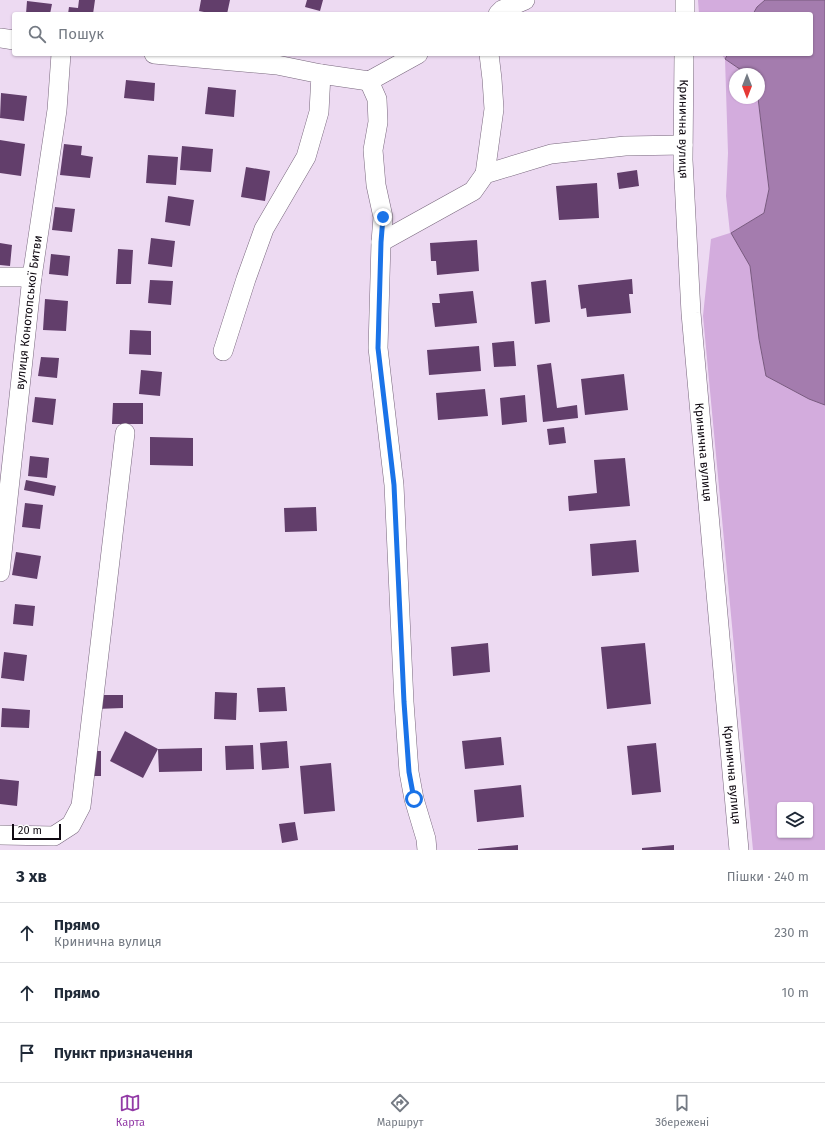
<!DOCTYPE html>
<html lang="uk">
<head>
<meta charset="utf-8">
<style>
	body { margin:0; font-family:"Fira Sans",sans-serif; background:#f6f6f7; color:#1f2937 }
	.controls { position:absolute; right:12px; bottom:12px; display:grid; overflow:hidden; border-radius:4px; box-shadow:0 1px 3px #0004 }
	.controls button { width:36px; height:36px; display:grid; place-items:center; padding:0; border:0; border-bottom:1px solid #e0e1e3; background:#fff; color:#1f2937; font:20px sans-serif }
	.compass { position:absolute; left:729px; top:68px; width:36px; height:36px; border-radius:50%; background:#fff; box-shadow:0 1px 3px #0004; rotate:180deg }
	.scale { position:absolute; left:12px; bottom:10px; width:49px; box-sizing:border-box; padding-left:4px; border:2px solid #100a12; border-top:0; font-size:11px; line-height:14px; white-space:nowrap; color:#100a12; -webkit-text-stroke:3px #fff; paint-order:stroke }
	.stop { position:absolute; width:12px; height:12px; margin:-9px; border:3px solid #1a73e8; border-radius:50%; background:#fff }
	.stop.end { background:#1a73e8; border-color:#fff; box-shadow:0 1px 4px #0008 }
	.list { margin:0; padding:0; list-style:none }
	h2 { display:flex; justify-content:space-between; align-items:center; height:52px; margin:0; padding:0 16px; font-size:17px }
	h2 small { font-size:13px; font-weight:400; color:#747a83 }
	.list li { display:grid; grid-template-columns:26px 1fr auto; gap:12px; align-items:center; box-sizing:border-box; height:60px; padding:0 16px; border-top:1px solid #e0e1e3 }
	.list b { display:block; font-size:15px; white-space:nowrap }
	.list p { margin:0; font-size:13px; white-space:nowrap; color:#747a83 }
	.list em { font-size:13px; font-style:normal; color:#747a83 }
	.icon { flex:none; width:22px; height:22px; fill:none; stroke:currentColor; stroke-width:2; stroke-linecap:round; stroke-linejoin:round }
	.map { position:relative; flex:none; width:825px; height:850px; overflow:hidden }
	.search { position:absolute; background:#fff; box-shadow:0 1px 3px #0004; left:12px; right:12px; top:12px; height:44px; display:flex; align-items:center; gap:10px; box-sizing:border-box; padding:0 14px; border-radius:4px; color:#747a83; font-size:15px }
	.sheet { height:232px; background:#fff }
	nav { display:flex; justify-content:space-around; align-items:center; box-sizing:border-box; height:56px; border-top:1px solid #e0e1e3; background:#fff; font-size:11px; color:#747a83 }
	nav a { display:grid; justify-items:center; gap:2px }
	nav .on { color:#923aa6 }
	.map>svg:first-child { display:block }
	.green { fill:#d3acdd; fill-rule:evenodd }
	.water { fill:#a47cae; stroke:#785a7f }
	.building { fill:#623e6b }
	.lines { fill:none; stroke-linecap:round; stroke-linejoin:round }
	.minor-casing { stroke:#78677d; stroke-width:20 }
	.minor { stroke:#fff; stroke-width:19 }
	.route { stroke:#1a73e8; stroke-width:5 }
	.labels { text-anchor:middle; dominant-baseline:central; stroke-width:4; stroke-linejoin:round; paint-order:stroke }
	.street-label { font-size:12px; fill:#100a12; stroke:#fff }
</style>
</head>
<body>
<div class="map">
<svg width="825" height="850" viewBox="0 0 825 850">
	<rect width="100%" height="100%" fill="#eddaf2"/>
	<path class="green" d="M698 0H765L757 7 753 14H699Z
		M721 54H728L725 59 747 74H735V98H758V100L769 189 764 213 731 233 750 265 759 339 766 376 809 399 825 405V850H753L703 316 711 239 730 233 726 196 728 153 725 59ZM780 805H810V835H780Z"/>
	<path class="water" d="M765 0H825V405L809 399 766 376 759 339 750 266 731 233 764 213 769 189 758 98H759V74H747L725 59 728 54H811V14H753L757 7Z"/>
	<path class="building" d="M79 0H95L93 14H68L69 7 78 8Z
		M201 0H230L227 14H214L199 11Z
		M307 0H323L320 11 305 7Z
		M27 1 52 4 50 14H26Z
		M126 80 155 83 154 101 124 98Z
		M208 87 236 90 234 117 205 114Z
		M1 93 27 96 24 121 0 118Z
		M0 140 25 144 21 176 0 173Z
		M64 144 82 146 81 155 93 157 90 178 60 175Z
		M182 146 213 149 211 172 180 170Z
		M148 155 178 157 176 185 146 183Z
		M246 167 270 171 265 201 241 197Z
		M637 170 639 186 619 189 617 173Z
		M597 183 599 218 559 220 556 186Z
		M168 196 194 200 190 226 165 222Z
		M55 207 75 209 72 232 52 230Z
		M151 238 175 241 172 267 148 264Z
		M477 240 479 271 437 275 436 261H431L430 243Z
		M0 243 12 245 10 266 0 265Z
		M118 249 133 250 131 284H116Z
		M51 254 70 256 68 276 49 274Z
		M632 279 633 294H629L631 313 587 317 586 308 581 309 578 285Z
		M150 280 173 281 171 305 148 303Z
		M546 280 550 322 535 324 531 282Z
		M473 291 477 323 435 327 432 303H440L439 294Z
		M45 299 68 301 66 331 43 330Z
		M130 330 151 331V355L129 354Z
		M514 341 516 366 494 367 492 343Z
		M479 346 481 371 429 375 427 350Z
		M41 357 59 358 57 378 38 376Z
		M551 363 557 408 577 405 578 418 543 422 537 365Z
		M141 370 162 372 160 396 139 394Z
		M624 374 628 410 585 415 581 379Z
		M485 389 488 416 438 420 436 393Z
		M525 395 527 422 502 425 500 398Z
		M35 397 56 399 53 425 32 422Z
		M113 403H143V424H112Z
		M564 427 566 443 549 445 547 429Z
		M150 437 193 438V466L150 465Z
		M30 456 49 458 47 478 28 476Z
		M625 458 630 506 569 511 568 496 597 493 594 460Z
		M26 480 56 486 54 496 24 490Z
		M25 503 43 505 40 529 22 527Z
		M316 507 317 531 285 532 284 508Z
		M636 540 639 572 592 576 590 544Z
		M16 552 41 556 37 579 12 575Z
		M15 604 35 606 33 626 13 624Z
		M488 643 490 672 453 676 451 647Z
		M645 643 651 704 607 709 601 647Z
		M4 652 27 655 24 681 1 678Z
		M285 687 287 711 259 712 257 688Z
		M215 692 237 693 236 720 214 719Z
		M95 695H123V708L96 709Z
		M2 708 30 710 29 728 1 727Z
		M125 731 158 749 143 778 110 761Z
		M501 737 504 765 465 769 462 741Z
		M287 741 289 768 262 770 260 743Z
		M656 743 661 792 632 795 627 746Z
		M253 745 254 769 226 770 225 746Z
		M202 748V771L159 772 158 749Z
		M89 751H101V776H89Z
		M331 763 335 811 304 814 300 766Z
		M0 779 19 781 17 806 0 804Z
		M521 785 524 817 477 822 474 790Z
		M295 822 298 840 282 843 279 824Z
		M518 845V850H478V849Z
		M674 845V850H642V848Z"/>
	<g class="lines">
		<defs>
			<g id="minor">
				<path d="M498 14 502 10 525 0"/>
				<path d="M685 14V0"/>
				<path d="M0 38 14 40"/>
				<path d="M154 54 277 65 321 74 319 112 306 157 264 229 246 279 223 351"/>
				<path id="s1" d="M684 54 683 160 691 313 739 850"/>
				<path d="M321 74 369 81 418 54"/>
				<path d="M369 81 377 99 378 122 373 150 376 185 383 217 381 242 378 348 394 485 404 702 409 772 414 799 426 839 427 850"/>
				<path d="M485 174 494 109 492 79 489 54"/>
				<path d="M381 242 473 191 485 174 551 154 625 146 683 145"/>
				<path d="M0 277H32"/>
				<path id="s2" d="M0 572 32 277 57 110 61 54"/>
				<path d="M0 835 54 836 71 825 81 806 125 433"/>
			</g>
		</defs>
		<use href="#minor" class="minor-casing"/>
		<use href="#minor" class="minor"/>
	</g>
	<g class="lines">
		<path class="route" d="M383 217 381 242 378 348 394 485 404 702 409 772 414 799"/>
	</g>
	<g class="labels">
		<g class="street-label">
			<text stroke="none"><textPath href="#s1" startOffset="75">Кринична вулиця</textPath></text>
			<text stroke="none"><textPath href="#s2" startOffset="261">вулиця Конотопської Битви</textPath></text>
			<text stroke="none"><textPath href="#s1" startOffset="399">Кринична вулиця</textPath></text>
			<text stroke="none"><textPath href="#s1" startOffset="723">Кринична вулиця</textPath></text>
		</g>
	</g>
</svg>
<div class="controls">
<button><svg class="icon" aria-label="layers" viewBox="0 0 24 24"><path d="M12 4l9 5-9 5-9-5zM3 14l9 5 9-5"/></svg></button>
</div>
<svg class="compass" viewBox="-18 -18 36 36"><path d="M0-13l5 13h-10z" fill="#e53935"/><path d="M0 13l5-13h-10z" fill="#747a83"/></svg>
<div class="scale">20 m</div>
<div class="stop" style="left:414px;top:799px"></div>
<div class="stop end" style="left:383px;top:217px"></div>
<div class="search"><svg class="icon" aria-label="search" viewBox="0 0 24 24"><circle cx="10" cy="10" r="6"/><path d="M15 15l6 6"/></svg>Пошук</div>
</div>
<section class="sheet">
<h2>3 хв<small>Пішки · 240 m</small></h2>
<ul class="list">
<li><svg class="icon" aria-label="ahead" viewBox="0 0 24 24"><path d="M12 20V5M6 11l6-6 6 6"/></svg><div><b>Прямо</b><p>Кринична вулиця</p></div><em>230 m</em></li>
<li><svg class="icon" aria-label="ahead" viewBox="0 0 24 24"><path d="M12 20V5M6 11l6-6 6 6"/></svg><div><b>Прямо</b></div><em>10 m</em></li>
<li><svg class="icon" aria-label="arrive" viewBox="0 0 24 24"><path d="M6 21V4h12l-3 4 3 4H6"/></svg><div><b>Пункт призначення</b></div></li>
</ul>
</section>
<nav>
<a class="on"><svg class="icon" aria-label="map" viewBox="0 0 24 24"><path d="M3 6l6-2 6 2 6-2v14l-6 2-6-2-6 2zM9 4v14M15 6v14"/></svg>Карта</a>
<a><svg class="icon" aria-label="directions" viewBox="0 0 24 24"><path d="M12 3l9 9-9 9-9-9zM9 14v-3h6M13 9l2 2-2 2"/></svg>Маршрут</a>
<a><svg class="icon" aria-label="saved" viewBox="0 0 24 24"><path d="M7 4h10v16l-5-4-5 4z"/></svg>Збережені</a>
</nav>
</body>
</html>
